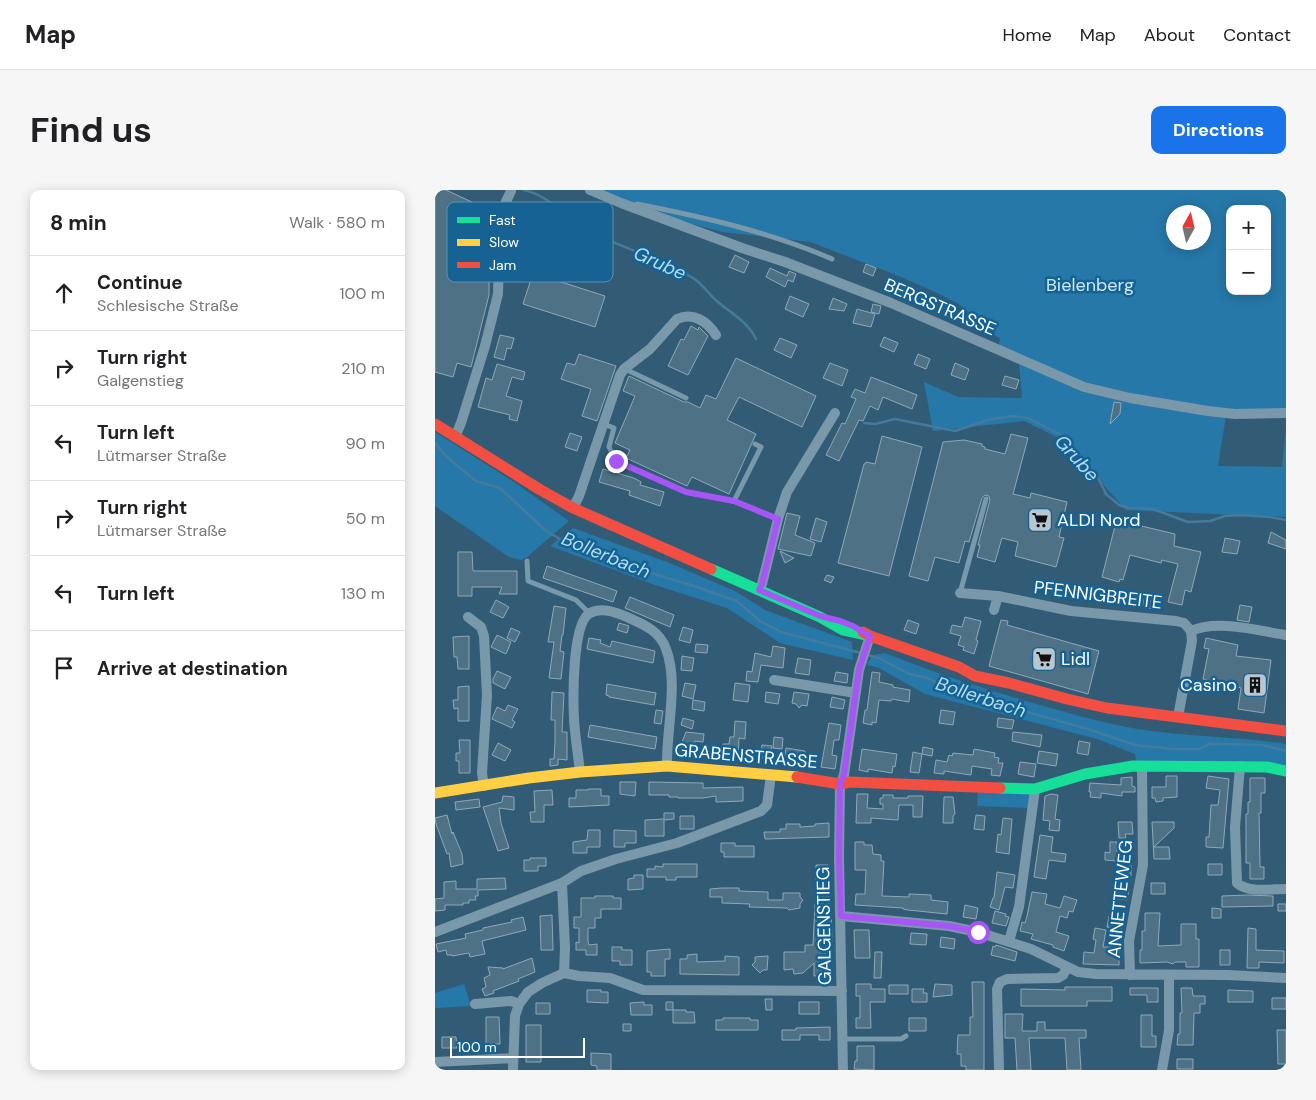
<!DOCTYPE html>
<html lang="en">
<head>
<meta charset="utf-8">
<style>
	body { margin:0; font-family:"DM Sans",sans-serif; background:#f6f6f6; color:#202124 }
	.controls { position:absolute; right:15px; top:15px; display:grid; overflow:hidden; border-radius:10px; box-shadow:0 2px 12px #0003 }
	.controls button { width:45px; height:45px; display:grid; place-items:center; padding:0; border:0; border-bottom:1px solid #e0e0e0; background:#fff; color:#202124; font:25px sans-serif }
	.compass { position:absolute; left:731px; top:15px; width:45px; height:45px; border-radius:50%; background:#fff; box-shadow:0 2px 12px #0003; rotate:8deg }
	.scale { position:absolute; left:15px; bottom:12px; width:135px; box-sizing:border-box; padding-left:5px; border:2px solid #fff; border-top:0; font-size:14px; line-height:18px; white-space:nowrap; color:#fff; -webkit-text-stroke:4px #156293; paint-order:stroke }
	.stop { position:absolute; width:15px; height:15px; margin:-11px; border:4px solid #a855f7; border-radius:50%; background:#fff }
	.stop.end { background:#a855f7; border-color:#fff; box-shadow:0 1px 5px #0008 }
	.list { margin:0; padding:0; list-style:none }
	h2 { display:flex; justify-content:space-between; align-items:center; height:65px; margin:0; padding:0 20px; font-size:21px }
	h2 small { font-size:16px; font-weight:400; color:#757577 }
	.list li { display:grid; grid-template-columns:32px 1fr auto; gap:15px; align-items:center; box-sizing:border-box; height:75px; padding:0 20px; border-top:1px solid #e0e0e0 }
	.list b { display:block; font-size:19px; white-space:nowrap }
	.list p { margin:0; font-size:16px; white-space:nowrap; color:#757577 }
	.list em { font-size:16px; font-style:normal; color:#757577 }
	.icon { flex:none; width:28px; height:28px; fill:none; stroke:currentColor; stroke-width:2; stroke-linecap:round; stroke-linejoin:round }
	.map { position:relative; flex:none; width:851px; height:880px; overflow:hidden; border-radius:10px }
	header { display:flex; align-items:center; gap:30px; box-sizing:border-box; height:70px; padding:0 25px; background:#fff; border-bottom:1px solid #e0e0e0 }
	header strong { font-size:24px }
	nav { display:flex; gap:28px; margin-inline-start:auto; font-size:18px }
	.intro { display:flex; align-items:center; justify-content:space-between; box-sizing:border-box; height:120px; padding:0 30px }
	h1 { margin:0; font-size:35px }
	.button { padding:12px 22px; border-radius:10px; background:#1a73e8; color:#fff; font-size:18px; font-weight:700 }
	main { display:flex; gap:30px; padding:0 30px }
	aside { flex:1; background:#fff; border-radius:10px; box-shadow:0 2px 12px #0003 }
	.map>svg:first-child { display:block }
	.green { fill:#2678a8; fill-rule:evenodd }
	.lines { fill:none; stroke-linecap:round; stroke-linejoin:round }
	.stream { stroke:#447b9c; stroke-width:2.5 }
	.building { fill:#4f7185; stroke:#8fa8b7 }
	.lane { stroke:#7998a9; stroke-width:5 }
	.street { stroke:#7998a9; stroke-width:10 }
	.fast { stroke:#16e098; stroke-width:11 }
	.slow { stroke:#ffcf43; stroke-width:11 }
	.jam { stroke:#f24e42; stroke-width:11 }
	.route { stroke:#a855f7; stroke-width:6 }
	.labels { text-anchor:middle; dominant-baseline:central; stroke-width:5; stroke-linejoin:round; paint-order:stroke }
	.park-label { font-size:18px; fill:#cbeafc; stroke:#156293 }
	.street-label { font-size:18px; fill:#fff; stroke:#156293 }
	.poi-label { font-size:18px; fill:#fff; stroke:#156293; text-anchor:start }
	.water-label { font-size:19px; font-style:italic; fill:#b0def8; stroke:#156293 }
	.key { fill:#156293; stroke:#5b91b3; stroke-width:1 }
	.key-label { font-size:14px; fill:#fff }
</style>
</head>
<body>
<header>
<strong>Map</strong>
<nav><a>Home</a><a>Map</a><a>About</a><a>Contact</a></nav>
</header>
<div class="intro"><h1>Find us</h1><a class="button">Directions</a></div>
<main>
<aside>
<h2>8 min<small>Walk · 580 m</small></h2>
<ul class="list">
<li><svg class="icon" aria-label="ahead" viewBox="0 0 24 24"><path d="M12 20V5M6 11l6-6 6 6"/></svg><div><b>Continue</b><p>Schlesische Straße</p></div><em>100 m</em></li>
<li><svg class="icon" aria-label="right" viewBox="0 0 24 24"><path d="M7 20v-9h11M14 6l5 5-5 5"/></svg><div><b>Turn right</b><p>Galgenstieg</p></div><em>210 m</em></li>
<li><svg class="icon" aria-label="left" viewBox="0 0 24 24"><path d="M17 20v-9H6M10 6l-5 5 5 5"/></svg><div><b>Turn left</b><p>Lütmarser Straße</p></div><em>90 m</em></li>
<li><svg class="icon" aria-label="right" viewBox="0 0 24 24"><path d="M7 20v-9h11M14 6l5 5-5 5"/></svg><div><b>Turn right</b><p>Lütmarser Straße</p></div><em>50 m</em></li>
<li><svg class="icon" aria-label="left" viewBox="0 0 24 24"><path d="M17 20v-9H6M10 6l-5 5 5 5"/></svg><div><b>Turn left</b></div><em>130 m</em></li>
<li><svg class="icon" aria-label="arrive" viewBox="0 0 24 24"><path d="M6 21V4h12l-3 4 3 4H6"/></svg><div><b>Arrive at destination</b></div></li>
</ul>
</aside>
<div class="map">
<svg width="851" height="880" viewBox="0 0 851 880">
	<rect width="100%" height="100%" fill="#325c76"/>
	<path class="green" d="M163 0H851V222L821 224 654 197 564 156 565 148C547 140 537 121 520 112 479 90 434 75 391 58L376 52 288 42 219 24ZM795 19H832V101H795ZM738 22H768V52H738Z
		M584 173 647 200 791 226 783 276 847 277 851 238V327L691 320 628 250 589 231 498 241 489 192 523 207 587 208Z
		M0 242 79 292 134 331 92 367 86 370 74 367 0 316Z
		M138 338 232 372 300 401 330 420 417 452 418 470 345 453 292 418 220 395 115 356Z
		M450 463C499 483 547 498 598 513 630 522 663 532 697 538 748 547 800 546 851 554V578L701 571 700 564 662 549 490 504 444 478 432 475C435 465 441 464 450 463Z
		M543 601 595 602 594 618 542 616Z
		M29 794 36 816 0 818V803Z"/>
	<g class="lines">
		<path class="stream" d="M89 0C112 5 125 22 144 34 179 57 222 66 258 88 268 94 274 105 283 112 297 124 313 132 321 149
			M429 233 440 234 460 229 520 241 553 230 576 226 593 228 626 245 661 284 671 304 684 315 693 318 718 319 753 332 775 331 790 326 804 325 835 327 851 330
			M0 253 12 267 41 291 65 298 111 341 132 353 156 359 195 377 256 395 302 411 325 431 346 442 426 463
			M432 465 444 468 474 484 493 488 517 501 542 502 561 512 575 513 589 521 656 540 700 555 739 559H764L774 554H795L827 555 851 561"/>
	</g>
	<path class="building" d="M0 0H11L54 20V105L36 177 22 173 18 187 0 182Z
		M300 65 314 72 309 83 294 77Z
		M431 74 441 78 438 86 428 82Z
		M335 78 352 86 354 81 361 84 358 92 353 90 350 97 331 87Z
		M98 83 170 106 160 137 88 114Z
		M355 106 374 114 368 127 350 119Z
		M398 108 412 114 409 121 394 119Z
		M438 114 446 116 444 124 436 122Z
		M422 119 440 124 436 137 418 133Z
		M256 136 263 140 264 137 273 146 253 185 233 176 246 149 249 150Z
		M65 145 79 148 76 159 72 158 69 170 59 167Z
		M449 147 463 153 459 162 445 156Z
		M345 148 362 155 356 168 339 160Z
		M144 164 181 176 162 231 147 226 156 199 126 189 132 173 140 175Z
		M483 164 495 169 491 179 479 174Z
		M301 168 381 206 367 237 304 207 292 230 321 244 294 304 257 287 252 296 191 268 195 260 180 253 200 206 188 201 194 186 249 212H253L265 218 271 205 281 209Z
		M395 173 413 180 407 196 388 188Z
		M520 173 534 179 530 190 516 185Z
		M62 174 90 182 88 190 77 187 71 206 87 211 82 231 74 229 75 225 43 217 51 188 57 190Z
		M570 186 584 190 581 199 567 195Z
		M436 187 482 205 477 219 448 207 443 220 435 216 428 231 424 230 404 271 391 265 407 233 410 234 421 209 416 207 420 199 430 203Z
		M679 212 686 213 685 224 675 234Z
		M135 243 147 247 142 261 130 257Z
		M576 244 593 248 578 304 595 308 596 303 632 312 624 347 629 348 621 377 580 366 583 352 567 348 560 372 542 367 545 355H543L555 310 554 306 550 305 547 308 534 352 530 351 524 373 500 367 493 391 474 386 508 252 529 250 547 254V256L550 257V259L570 264Z
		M447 246 487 257 454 386 403 373 429 274H430L431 272 440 274Z
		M168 279 199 288 206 292 205 295 229 302 225 316 194 305 195 301 164 292Z
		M352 323 365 326 360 345 380 353 376 366 343 359Z
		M381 328 392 332 386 352 375 349Z
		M682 328 702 333V335L740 344 739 356 766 362 756 402 750 400 747 415 733 412 743 374 727 370 726 373 695 365 688 390 685 389 684 392 667 387Z
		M836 342 851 350V359L833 353Z
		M790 348 805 351 802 364 787 362Z
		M345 361 359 368 350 373Z
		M23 362H37L38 381H82V404H64L67 397H37V406H23Z
		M112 376 182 401 178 412 108 388Z
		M392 385 399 387 396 393 389 390Z
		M195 407 239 425 235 437 190 418Z
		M709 409 719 412 717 419 708 416Z
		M61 410 74 417 68 428 55 422Z
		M805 415 817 417 814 432 802 430Z
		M119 416 131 418 128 445H127L125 461 129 462 126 489 114 488 119 452H113Z
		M530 427 546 431 541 450 543 451 539 464 528 460 529 457 523 455 526 446 515 443 517 435 527 437Z
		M473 430 484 434 481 444 469 440Z
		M566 430 573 431 572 435 664 461 653 504 554 476Z
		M184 433 194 436 192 443 182 440Z
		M248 437 258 440 255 453 244 450Z
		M76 438 85 442 80 452 72 448Z
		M62 445 76 452 71 464 56 457Z
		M34 446V479H23L22 467H19L18 447Z
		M154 448 166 450 165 453 175 457 177 451 220 461 218 473 152 459Z
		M771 448 803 455 801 466 836 470 829 523 803 519 806 498 768 489 774 459 769 458Z
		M261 454 273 455 272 463 260 462Z
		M338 456 350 458 348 478 326 475 323 492 311 491 312 481 317 482 320 463 336 467Z
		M247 466 259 468 257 481 246 480Z
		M363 468 376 470 374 485 360 483Z
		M62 481 76 487 70 499 58 493V489Z
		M401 482 413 484 412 493 399 491Z
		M437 482 445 483 444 492 458 495V497L475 500 474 512 457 509 456 511 444 510 441 533 437 532V535L428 533 430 520H432Z
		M250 493 261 495 258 509 247 506Z
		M300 493 315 495 313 512 298 510Z
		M172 494 221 503 219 515 174 507V506L171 505Z
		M34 496V531H23V518L19 519 18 510H23V497Z
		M117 502 129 503 127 542H132V570L123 569V575L115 576V569H119L120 551V530H116Z
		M331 502 345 504 343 514 330 512Z
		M359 502 374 504 372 516 367 515 364 518 361 514 357 513Z
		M397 507 410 510 408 519 395 517Z
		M258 510 270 512 269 521 257 519Z
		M73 515 83 519 77 530 80 532 77 538 57 529 62 517 70 521Z
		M221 520 228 521 226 534 219 533Z
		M506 520 520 522 518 535 504 533Z
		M248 528 259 531 257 539 246 535Z
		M563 528 579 530 577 539 562 537Z
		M300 531 311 532 310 549 304 548 303 568 287 566 288 554H294L295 547H299Z
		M394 533 406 535 404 550H399L397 565 402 566 400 579 386 577Z
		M155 535 222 547 220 559 153 547Z
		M251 542 269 544 268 552 260 551 255 564 244 560Z
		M578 542 607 545 605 557 577 551Z
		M339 547 348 548 347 559 338 558Z
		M24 550H35V583H24V571H21V563H25Z
		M644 551 655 553 653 565 642 563Z
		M63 553 76 560 70 571 57 565Z
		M327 555 337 556 335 569 326 568Z
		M488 557 498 559 497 566 487 564 484 583 475 582 478 562 487 564Z
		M351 558 370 561 368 574 349 571Z
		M427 559 462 564 460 577 458 576 457 583 433 579V582L424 580Z
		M539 559 560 563 559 567 564 568 563 573H568L565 586 556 585 557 579 537 576 536 585 509 581V584L499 583 501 570 512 572 514 565 517 566 518 563 538 565Z
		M604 561 623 564 621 576 602 573Z
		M585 572 601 574 599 587 583 584Z
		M731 586H742V607L728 608V611L721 612 720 608H717V597H731Z
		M773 586 794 589 788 658 771 657V647H774L776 615H783L785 600 771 598Z
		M697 587V596L700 597V602H687V606L666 603V608L655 607 656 602H654L655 593 686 595V588Z
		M815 588H830V603H826V623H824L825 677H829V689H815V673H811V624H813V612H815Z
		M185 592H201L200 606 185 604Z
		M214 592 268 593V598L308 597V611L281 612V606L268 608H243V607H234V605H214Z
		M153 599H166V606H174V615L134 617V608H141V600H153Z
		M117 600 118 615H109V632H96L95 622H100L99 601Z
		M422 604H433L432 618 448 619V614H445V608H448V605H458V608H473V606H488L487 627H478V615H464L463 630 436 628V633H421Z
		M616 604 623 605 620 629 625 630 624 641 614 640 615 631 608 630 610 606Z
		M68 606 79 607V620L64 618 66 633 74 658 63 661 48 617 67 612Z
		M509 607H518L520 624 518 626V633H508Z
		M44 609 45 617 21 620 20 612Z
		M229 623H239V629L229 630V646H210V630L229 629Z
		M12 625 17 644 18 642 27 664 28 674 16 677 14 663 12 664 1 634 0 628Z
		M541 625 550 626 549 640 539 639Z
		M245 626H259V639H245Z
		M568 628 577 629 574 664 561 662 563 644 566 645Z
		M683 632H697L698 644H690L691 648H684Z
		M717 632H739V638L719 657H734L735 669H719Z
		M394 633V647L330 649 329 642H345V639H351V634H365V637L380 636V634Z
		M153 640H165V657H152V663H138V652L152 650Z
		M179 640 201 641V653H190V657H179Z
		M605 645 618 647 616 662 631 664 630 672 614 670 611 689 599 687Z
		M420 652H429V655H437L438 664 446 665V671H449L447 706 474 707V704L496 705V710L513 712 512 724 473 720 468 719V718L420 715 421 704H430L431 680H420Z
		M675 652H682V671L670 670V662L675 663Z
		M286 653H300V656H319V667H289V662H286Z
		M95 668H111V676H103V681H89V670H95Z
		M683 673 696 674V686L682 685Z
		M228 674H262V687H241V690H231V687H212V679H220V676L228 677Z
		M773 674H787V685H773Z
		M381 675H393L394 727H396L397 744V754H394V786H379V773L368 783 359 784 358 779 349 780V762H370V755H378L380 714H381Z
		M562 682 580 685 578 698 570 697 564 720 555 717 558 708H559Z
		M199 685H208V699L193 700V689L199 688Z
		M70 688 71 699 43 700V706H40L41 710H34V713H28V715H10V720L0 721V709L9 708V692L21 691V699H42V689Z
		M716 693H730V704H716Z
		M680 696 694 700 692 710 678 708Z
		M287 698H304V701L333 702V710H348V703H365V707L368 710 365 714V718L354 720 352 718 314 717 315 714 287 713V707H275V699Z
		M597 702 612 704 610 714 625 718 629 706 642 710 638 722 634 721 632 728 625 726 621 742 634 746 629 761 618 757V755L596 749 598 744 585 741 587 732 590 733 592 726Z
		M813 705 838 706V716L787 717V706Z
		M160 706H178V708H186V719H166V728H160V738H153V752L154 755 162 754V765H151V760H141V752L144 753V738H139V727H146V708H160Z
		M843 714H851V721H843Z
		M530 715 543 718 541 729 528 727Z
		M777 718 786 719V728H777Z
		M560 721 571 724 570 726 574 727 571 736 557 733Z
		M710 723H725L723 756 746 755V734H761V749H764V777H751V772H740L738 774 732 772 705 773V760H707V741H710Z
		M117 725 118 760H106L105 726Z
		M674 726 688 729 686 740 672 737Z
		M88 727 91 740 47 751 50 764 35 767 34 763 17 766V765H12L11 760 3 762 1 754 31 748 30 744 48 740V738L77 732 76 730Z
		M660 738 671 740 668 757H684V775L648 774 649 762 659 763 661 750 658 749Z
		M813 738 821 739V760L849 761V773L824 772V778H812Z
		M419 740H434L435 768H420Z
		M476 743 492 744 491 755 475 754Z
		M506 747 520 749 519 759 505 757Z
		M561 755 582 762 580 771 556 765 558 756 560 757Z
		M177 757H187V760H197V775H185V771H177Z
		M235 759V769H230V786H216V782H212V761Z
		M785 760H795V775H785Z
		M440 762H447L446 788H439Z
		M262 764V772L290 771V766L304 767V785L245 784V769H252V765Z
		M333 766 332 780H328L325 783 317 775 320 772V767Z
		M97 768 100 782 83 789 84 791 58 801 59 803 50 806 47 799 51 797 49 788 55 785 53 777 68 778V779Z
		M537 792H549V880H531V876H526V864H522L523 845H535V827H538Z
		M421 794H436V799H450V812H435L436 838H421V828H425V806H421Z
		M500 794 517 795V805L498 807Z
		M454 795H473V804H454Z
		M630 797H677V811H652V816H586V799L630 800Z
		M695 798H723V812H712V805H695Z
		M746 798H757L758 806H770V814H765V823H759L758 855H742L743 844H745V823H747Z
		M477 799H489L488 803H492V812H477Z
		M152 800H166V802H173V813L152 812Z
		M793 800 818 801V812H793Z
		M837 808H851V819H837Z
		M330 809H337V820H331Z
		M209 812V815H217V825H196L195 813Z
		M231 812H238V820H251V822H259L260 833H238V820H231Z
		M364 812H384V824H364Z
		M101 813H115V824H101Z
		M570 824H588L587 841H602V832H610V840H651V848H644L646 880H632L630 848H594L596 880H582L580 848H570Z
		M706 825H717V846H721V857H706Z
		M51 827H64L65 854H51Z
		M288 828H315V830H323V840H281V830H288Z
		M474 828H491V841H474Z
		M188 834H196V841H188Z
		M91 835H106V872H91Z
		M395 837V850H384V845H365V850H347V840H361V838Z
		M842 840H851V874H843Z
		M7 847H21L22 858H7Z
		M422 856H439V880L419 879 420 871H422Z
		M156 863 176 864V880H162V876L156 875Z
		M742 869H758V879H742Z"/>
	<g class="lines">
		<path class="lane" d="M202 14C268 27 335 42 397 69
			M190 179 251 208
			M169 234 179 238 174 257 181 271 251 302 299 311
			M320 254 326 257 299 311 343 329
			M92 371 93 391 141 410 154 423
			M525 403 551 309
			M407 849H466L471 846"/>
		<path class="street" d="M155 0 186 13 307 58 350 72 456 113 649 197 695 208 773 221 800 224 851 223
			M20 247 26 233 50 156 63 104 65 32 68 18 76 1
			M138 318 144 306 185 185 189 179 215 159 242 129C258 122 272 131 281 145
			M324 400 327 394 343 329 352 302 400 223
			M525 403 563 406
			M559 420 563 406 636 421 741 431 749 433 756 441
			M33 427 46 437 49 446 52 505 47 583 49 596
			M339 490 421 503
			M743 527 757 451 756 441C782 429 824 441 851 445
			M805 576 800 637 802 693C813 703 836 699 851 699
			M145 582C143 564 140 546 139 529 138 509 137 432 155 423 167 417 180 422 192 427 208 434 225 441 231 459 244 492 231 541 232 576
			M127 693 130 758 129 783
			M406 726 514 736 543 742 596 759 643 782 661 784 793 785 851 788
			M0 742 127 693 146 681 181 669 242 653 326 621 332 615 336 585
			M574 751 584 717 600 599
			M695 785 694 751 708 675 707 576
			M40 814 76 811 84 814
			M0 872 78 868
			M78 880 80 826 84 814 93 802 107 793 129 783 144 786 175 788 208 800 407 801
			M408 880 404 667 405 594 409 585 424 480 435 446
			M564 880 562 799 565 792 572 789 623 788 628 785 632 778
			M727 880 734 840V786"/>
		<path class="fast" d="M276 379 385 427 408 440 435 446
			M565 598 600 599 650 584 698 576 832 577 851 581"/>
		<path class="slow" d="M0 603 94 588 145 582 232 576 362 587"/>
		<path class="jam" d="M0 234 104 299 138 318 276 379
			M428 442 435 446 524 477 540 486 574 493 632 509 672 518 851 541
			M362 587 405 594 415 592 565 598"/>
	</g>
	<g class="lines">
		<path class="route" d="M181 271 251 302 299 311 343 329 327 394 324 400 385 426 405 431 418 436 435 446 424 480 409 584 405 594 404 667 406 726 514 736 543 742"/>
	</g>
	<defs>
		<symbol id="supermarket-square" viewBox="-11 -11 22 22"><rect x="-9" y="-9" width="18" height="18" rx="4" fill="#b7c6cf" stroke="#156293"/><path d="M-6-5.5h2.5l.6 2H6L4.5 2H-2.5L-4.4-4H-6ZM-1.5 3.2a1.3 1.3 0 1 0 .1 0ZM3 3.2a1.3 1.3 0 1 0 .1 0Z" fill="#111"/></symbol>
		<symbol id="building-square" viewBox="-11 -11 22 22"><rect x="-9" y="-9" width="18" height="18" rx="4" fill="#b7c6cf" stroke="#156293"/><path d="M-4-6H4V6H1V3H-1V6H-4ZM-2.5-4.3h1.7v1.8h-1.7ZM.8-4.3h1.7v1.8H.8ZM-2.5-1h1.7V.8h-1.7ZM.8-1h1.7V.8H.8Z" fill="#111"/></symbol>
	</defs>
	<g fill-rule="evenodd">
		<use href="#supermarket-square" x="591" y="316" width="28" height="28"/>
		<use href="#supermarket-square" x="595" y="455" width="28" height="28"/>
		<use href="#building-square" x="806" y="481" width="28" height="28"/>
	</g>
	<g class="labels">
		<g class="park-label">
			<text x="655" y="95">Bielenberg</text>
		</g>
		<g class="street-label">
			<text transform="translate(505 117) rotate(23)">BERGSTRASSE</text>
			<text transform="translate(663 405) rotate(7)">PFENNIGBREITE</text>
			<text transform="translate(311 566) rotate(5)">GRABENSTRASSE</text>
			<text transform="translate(685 709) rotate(-84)">ANNETTEWEG</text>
			<text transform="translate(389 736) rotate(-91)">GALGENSTIEG</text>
		</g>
		<g class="poi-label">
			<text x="622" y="330">ALDI Nord</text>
			<text x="626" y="469">Lidl</text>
			<text x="802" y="495" text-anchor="end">Casino</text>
		</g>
		<g class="water-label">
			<text transform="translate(225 73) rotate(24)">Grube</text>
			<text transform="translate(642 268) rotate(48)">Grube</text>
			<text transform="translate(171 365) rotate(22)">Bollerbach</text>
			<text transform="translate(546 507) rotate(18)">Bollerbach</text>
		</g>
	</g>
	<rect x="12" y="12" width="166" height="80" rx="8" class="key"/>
	<rect x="22" y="27" width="23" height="6" fill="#16e098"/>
	<rect x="22" y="49" width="23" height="7" fill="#ffcf43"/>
	<rect x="22" y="72" width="23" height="6" fill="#f24e42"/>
	<g class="key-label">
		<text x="54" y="35">Fast</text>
		<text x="54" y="57">Slow</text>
		<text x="54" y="80">Jam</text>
	</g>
</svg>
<div class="controls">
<button>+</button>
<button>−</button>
</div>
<svg class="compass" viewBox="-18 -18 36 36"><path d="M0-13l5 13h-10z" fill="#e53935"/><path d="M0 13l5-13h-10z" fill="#757577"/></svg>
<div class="scale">100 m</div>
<div class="stop" style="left:543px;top:742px"></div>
<div class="stop end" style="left:181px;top:271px"></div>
</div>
</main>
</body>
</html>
